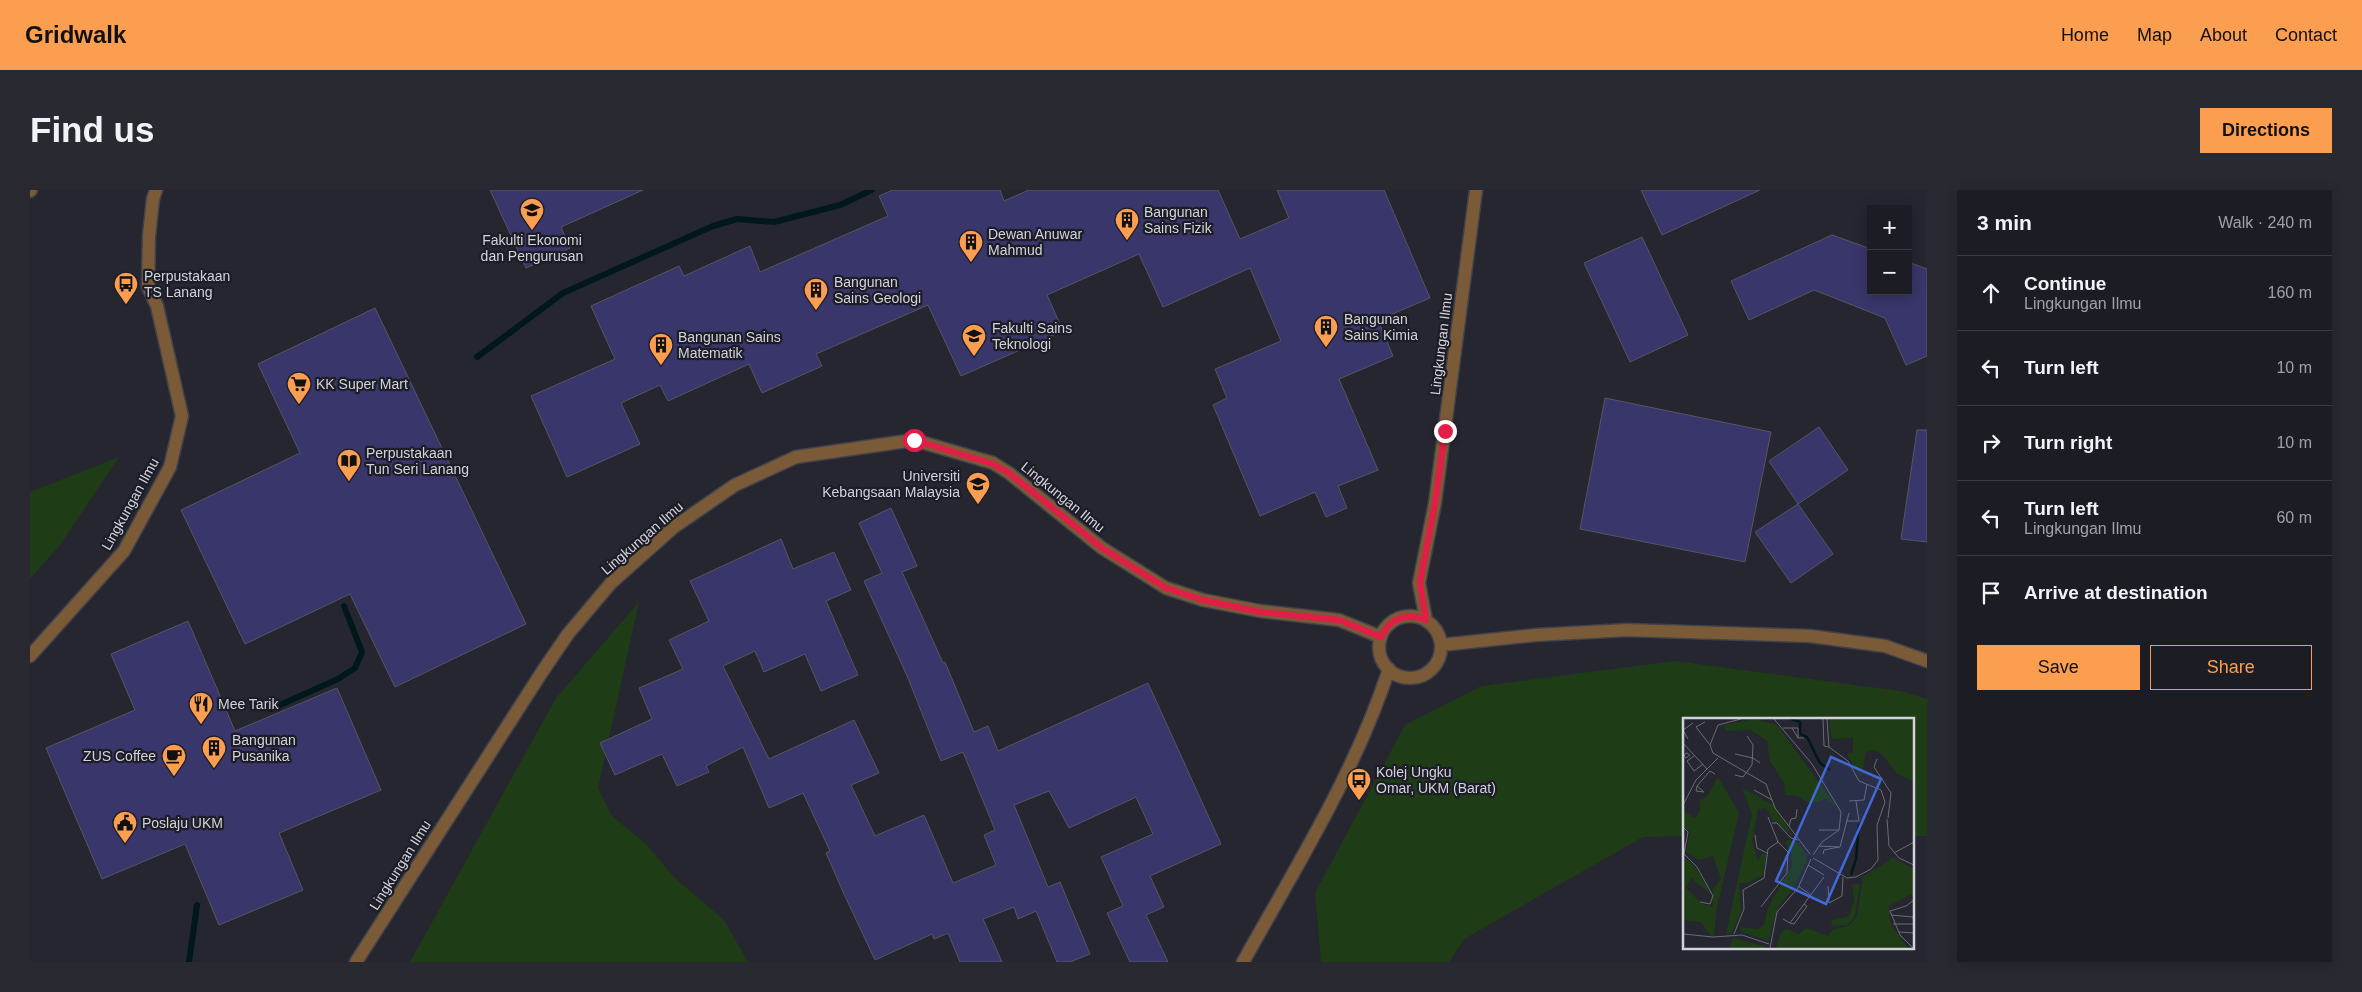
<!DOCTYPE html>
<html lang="en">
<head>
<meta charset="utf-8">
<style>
	body { margin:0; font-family:Helvetica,sans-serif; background:#292932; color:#f1f3f6 }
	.controls { position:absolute; right:15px; top:15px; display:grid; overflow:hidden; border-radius:0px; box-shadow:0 2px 12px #0003 }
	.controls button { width:45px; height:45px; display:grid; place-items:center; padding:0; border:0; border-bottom:1px solid #3a3a42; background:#1c1c25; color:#f1f3f6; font:25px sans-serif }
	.stop { position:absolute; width:15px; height:15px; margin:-11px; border:4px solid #e11d48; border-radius:50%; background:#fff }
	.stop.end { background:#e11d48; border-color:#fff; box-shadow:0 1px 5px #0008 }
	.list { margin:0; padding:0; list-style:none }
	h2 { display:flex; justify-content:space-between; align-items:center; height:65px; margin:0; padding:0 20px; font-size:21px }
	h2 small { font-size:16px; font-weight:400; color:#a0a1a7 }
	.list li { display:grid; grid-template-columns:32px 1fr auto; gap:15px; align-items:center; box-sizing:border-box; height:75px; padding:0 20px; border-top:1px solid #3a3a42 }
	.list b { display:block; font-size:19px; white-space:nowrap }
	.list p { margin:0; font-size:16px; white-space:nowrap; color:#a0a1a7 }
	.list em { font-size:16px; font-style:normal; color:#a0a1a7 }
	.actions { display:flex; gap:10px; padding:15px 20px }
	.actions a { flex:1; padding:11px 0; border:1px solid #fb9e50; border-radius:0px; text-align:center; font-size:18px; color:#fb9e50 }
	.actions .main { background:#fb9e50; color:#111 }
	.icon { flex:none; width:28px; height:28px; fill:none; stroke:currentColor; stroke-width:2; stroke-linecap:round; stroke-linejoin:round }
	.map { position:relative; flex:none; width:1897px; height:772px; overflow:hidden; border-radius:0px }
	header { display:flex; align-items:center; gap:30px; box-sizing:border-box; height:70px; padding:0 25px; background:#fb9e50; color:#111 }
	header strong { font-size:24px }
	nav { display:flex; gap:28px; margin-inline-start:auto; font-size:18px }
	.intro { display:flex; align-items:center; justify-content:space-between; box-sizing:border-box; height:120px; padding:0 30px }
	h1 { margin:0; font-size:35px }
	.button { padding:12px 22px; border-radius:0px; background:#fb9e50; color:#111; font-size:18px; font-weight:700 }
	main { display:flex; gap:30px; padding:0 30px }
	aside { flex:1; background:#1c1c25; border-radius:0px; box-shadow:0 2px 12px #0003 }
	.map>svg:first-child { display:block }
	.green { fill:#1e3c16 }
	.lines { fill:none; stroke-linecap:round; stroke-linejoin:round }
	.stream { stroke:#001819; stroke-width:6 }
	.building { fill:#38366a; stroke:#555662 }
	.minor-casing { stroke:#42424c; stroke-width:15 }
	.minor { stroke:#7b5a37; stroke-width:12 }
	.route { stroke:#e11d48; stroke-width:6 }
	.labels { text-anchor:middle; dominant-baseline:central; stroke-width:4.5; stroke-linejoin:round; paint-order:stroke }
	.poi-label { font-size:14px; fill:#d2d3da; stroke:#1c1d27; text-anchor:start }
	.street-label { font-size:14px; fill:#d2d3da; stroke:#1c1d27 }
	.inset-river { fill:none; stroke:#001819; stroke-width:2.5 }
	.inset-road { fill:none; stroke:#6b6b75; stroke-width:1 }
	.view { fill:#4169d8; fill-opacity:0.15; stroke:#4169d8; stroke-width:2.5 }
	.inset-edge { fill:none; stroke:#d2d3da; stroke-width:2.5 }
</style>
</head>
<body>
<header>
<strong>Gridwalk</strong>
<nav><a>Home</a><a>Map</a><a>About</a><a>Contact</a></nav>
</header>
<div class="intro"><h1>Find us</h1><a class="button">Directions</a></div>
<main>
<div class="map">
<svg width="1897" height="772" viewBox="0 0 1897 772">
	<rect width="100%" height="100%" fill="#262631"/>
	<path class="green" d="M89 267 30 355 0 389V302Z
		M609 412 568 598 582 626 615 653 645 688 694 730 718 772H380L526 508Z
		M1645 471 1871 501 1897 509V646H1883V530H1654V646L1613 647 1434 749 1419 772H1291L1285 703 1375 535 1451 496Z"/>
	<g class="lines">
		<path class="stream" d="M447 167 533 103 683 36 707 29 744 32 810 15 842 0
			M241 519 308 489 325 478 332 462 314 416
			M159 772 167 715"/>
	</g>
	<path class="building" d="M460 0H613L531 37 540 58 496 78Z
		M863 0H970L974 11 999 0H1188L1210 49 1259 28 1247 0H1354L1400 108 1348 130 1363 166 1309 189 1348 280 1308 296 1317 318 1296 327 1285 302 1230 326 1183 215 1197 208 1185 179 1251 151 1220 78 1133 117 1109 64 1017 105 1033 141 931 186 898 115 786 164 792 176 732 203 719 174 638 211 630 195 591 213 610 254 537 287 501 206 585 169 561 116 649 76 654 86 720 56 730 82 858 26 849 6Z
		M1611 0H1730L1632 45Z
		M1802 45 1841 59V101H1878V72L1897 79V166L1876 175 1855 128 1784 100 1719 130 1701 91Z
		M1612 47 1658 145 1600 172 1554 73Z
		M345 118 496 434 365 497 320 404 215 454 151 320 270 263 228 174Z
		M1575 208 1741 242 1715 372 1550 339Z
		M1789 237 1818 280 1768 314 1739 271Z
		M1887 240H1897V352L1871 349Z
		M1768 314 1803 364 1761 393 1725 342Z
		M861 318 887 376 872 382 913 473 915 472 944 542 958 536 968 561 1118 493 1191 654 1120 686 1134 717 1116 725 1138 772H1100L1077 723 1093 716 1071 667 1123 644 1106 607 1039 638 1019 601 984 615 1018 697 1030 692 1060 764 1040 772H1027L1006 721 988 729 984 717 953 729 972 772H930L918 743 904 749 902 744 845 770 814 704 796 663 800 661 773 603 739 618 713 557 676 576 679 582 647 596 632 564 585 585 570 553 622 529 609 498 653 479 639 450 679 431 660 391 751 349 763 379 804 362 821 400 796 411 828 485 791 501 775 464 734 482 725 461 693 476 739 569 824 530 849 583 821 595 845 646 894 625 923 693 966 675 954 645 965 640 933 562 911 571 878 488 834 391 852 383 829 333Z
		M158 431 205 541 307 498 351 600 249 643 273 700 189 735 155 654 72 689 16 558 105 520 81 464Z"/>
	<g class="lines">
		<defs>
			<path id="minor" d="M0 1 1 0
				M1349 457a31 31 0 1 1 62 0a31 31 0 1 1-62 0Z
				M1396 430 1389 393 1405 313 1446 0
				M1411 455 1506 445 1597 440 1720 444 1780 446 1855 456 1897 471
				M0 466 94 361 140 277 152 226 127 116 118 97 119 46 123 9 126 0
				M326 772 512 482 538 444 581 393 644 337 705 295 766 267 884 250 963 273 979 283 1072 358 1136 398 1173 410 1230 421 1309 430 1351 447
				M1213 772C1266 677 1325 583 1359 479"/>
		</defs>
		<use href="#minor" class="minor-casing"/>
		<use href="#minor" class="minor"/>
	</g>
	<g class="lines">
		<path class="route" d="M884 250 963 274 979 283 1072 358 1136 398 1173 410 1230 422 1309 430 1351 447C1360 428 1377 422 1396 430L1390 392 1405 313 1415 241"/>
	</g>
	<defs>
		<symbol id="university-pin" viewBox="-11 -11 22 30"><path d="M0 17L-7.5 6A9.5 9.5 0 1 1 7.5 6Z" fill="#fb9e50" stroke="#1c1d27"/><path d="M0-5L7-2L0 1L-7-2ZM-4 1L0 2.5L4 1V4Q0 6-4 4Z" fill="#111"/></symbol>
		<symbol id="building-pin" viewBox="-11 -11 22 30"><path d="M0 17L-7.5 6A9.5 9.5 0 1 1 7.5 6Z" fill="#fb9e50" stroke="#1c1d27"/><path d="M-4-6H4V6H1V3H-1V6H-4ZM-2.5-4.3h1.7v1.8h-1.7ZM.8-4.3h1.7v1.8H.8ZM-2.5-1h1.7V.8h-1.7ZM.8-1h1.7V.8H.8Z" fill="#111"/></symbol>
		<symbol id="bus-pin" viewBox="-11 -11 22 30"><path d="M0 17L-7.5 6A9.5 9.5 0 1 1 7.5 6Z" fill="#fb9e50" stroke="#1c1d27"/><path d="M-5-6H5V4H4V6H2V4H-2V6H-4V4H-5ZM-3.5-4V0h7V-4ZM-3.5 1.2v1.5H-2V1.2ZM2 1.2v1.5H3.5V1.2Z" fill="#111"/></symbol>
		<symbol id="supermarket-pin" viewBox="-11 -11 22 30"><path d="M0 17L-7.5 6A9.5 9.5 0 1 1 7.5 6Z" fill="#fb9e50" stroke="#1c1d27"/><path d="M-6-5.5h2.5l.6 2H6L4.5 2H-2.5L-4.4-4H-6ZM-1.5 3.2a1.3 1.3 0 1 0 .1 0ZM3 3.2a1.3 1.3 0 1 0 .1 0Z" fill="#111"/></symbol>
		<symbol id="library-pin" viewBox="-11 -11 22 30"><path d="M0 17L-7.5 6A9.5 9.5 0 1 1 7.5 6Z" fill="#fb9e50" stroke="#1c1d27"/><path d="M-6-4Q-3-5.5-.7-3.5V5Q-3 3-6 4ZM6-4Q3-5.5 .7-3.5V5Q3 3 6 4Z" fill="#111"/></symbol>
		<symbol id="restaurant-pin" viewBox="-11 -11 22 30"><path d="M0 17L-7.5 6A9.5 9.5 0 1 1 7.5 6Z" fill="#fb9e50" stroke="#1c1d27"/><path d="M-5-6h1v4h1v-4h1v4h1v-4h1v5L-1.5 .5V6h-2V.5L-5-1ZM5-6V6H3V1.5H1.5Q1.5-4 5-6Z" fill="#111"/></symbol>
		<symbol id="cafe-pin" viewBox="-11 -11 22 30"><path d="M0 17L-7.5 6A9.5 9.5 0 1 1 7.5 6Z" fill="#fb9e50" stroke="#1c1d27"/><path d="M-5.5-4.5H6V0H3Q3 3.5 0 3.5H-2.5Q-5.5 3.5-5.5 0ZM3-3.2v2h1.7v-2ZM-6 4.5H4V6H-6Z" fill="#111"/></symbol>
		<symbol id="civic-pin" viewBox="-11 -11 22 30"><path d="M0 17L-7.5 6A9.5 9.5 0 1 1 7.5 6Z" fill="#fb9e50" stroke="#1c1d27"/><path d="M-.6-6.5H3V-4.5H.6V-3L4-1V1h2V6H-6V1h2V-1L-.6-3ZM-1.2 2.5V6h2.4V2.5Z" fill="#111"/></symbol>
	</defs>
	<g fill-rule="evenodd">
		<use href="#university-pin" x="488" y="6" width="28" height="38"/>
		<use href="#building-pin" x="1083" y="16" width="28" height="38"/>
		<use href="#building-pin" x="927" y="38" width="28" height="38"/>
		<use href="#bus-pin" x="82" y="80" width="28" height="38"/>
		<use href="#building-pin" x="772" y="86" width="28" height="38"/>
		<use href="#building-pin" x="1282" y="123" width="28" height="38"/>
		<use href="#university-pin" x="930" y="132" width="28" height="38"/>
		<use href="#building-pin" x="617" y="141" width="28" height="38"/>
		<use href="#supermarket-pin" x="255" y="180" width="28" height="38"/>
		<use href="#library-pin" x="305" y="257" width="28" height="38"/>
		<use href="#university-pin" x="934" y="280" width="28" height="38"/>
		<use href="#restaurant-pin" x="157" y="500" width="28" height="38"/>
		<use href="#building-pin" x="170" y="544" width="28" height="38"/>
		<use href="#cafe-pin" x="130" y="552" width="28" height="38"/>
		<use href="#bus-pin" x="1315" y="576" width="28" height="38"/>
		<use href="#civic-pin" x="81" y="619" width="28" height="38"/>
	</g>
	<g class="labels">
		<g class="poi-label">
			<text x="1114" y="22">Bangunan<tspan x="1114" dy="16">Sains Fizik</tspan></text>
			<text x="958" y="44">Dewan Anuwar<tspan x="958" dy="16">Mahmud</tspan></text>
			<text x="502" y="50" text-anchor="middle">Fakulti Ekonomi<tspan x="502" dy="16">dan Pengurusan</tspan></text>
			<text x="114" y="86">Perpustakaan<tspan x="114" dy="16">TS Lanang</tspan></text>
			<text x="804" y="92">Bangunan<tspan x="804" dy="16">Sains Geologi</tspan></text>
			<text x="1314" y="129">Bangunan<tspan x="1314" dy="16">Sains Kimia</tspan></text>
			<text x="962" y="138">Fakulti Sains<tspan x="962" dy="16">Teknologi</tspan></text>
			<text x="648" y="147">Bangunan Sains<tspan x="648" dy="16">Matematik</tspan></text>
			<text x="286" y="194">KK Super Mart</text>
			<text x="336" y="263">Perpustakaan<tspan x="336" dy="16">Tun Seri Lanang</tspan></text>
			<text x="930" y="286" text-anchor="end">Universiti<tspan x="930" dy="16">Kebangsaan Malaysia</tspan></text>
			<text x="188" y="514">Mee Tarik</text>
			<text x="202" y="550">Bangunan<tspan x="202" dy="16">Pusanika</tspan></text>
			<text x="126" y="566" text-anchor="end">ZUS Coffee</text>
			<text x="1346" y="582">Kolej Ungku<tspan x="1346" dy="16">Omar, UKM (Barat)</tspan></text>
			<text x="112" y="633">Poslaju UKM</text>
		</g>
		<g class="street-label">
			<text transform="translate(1411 154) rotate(-83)">Lingkungan Ilmu</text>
			<text transform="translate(1033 307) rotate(39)">Lingkungan Ilmu</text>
			<text transform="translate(100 314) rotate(-61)">Lingkungan Ilmu</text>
			<text transform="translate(612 348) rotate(-41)">Lingkungan Ilmu</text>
			<text transform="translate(370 675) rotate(-58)">Lingkungan Ilmu</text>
		</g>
	</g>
	<g transform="translate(1653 528)">
		<rect width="231" height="231" fill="#262631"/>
		<path d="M72 1 94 7 154 89 143 81 127 86 115 78 102 77 101 65 87 43 84 23 68 12 43 13 41 7ZM146 1H231V64L213 55 199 36 191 32 183 34 178 59 164 36 170 34V20L149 21ZM35 59 56 95 34 189 31 218 27 217 18 204 0 202V138L13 150 25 171 27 176 8 160 3 170 19 186 30 189V171L38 161 30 138 16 142 3 135 7 114 0 108V99L1 93 12 100 17 92V81L24 79ZM59 70 90 87 110 118 90 102 83 90 75 91 69 123 75 143 79 135 83 136 80 157 64 165H56L58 194 49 215 43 216 69 96ZM105 122 115 125 123 136 124 142 111 169 95 189 85 223 57 213V209L75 211 81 207 85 190 109 148 108 133 102 125ZM210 140 231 151V175L206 188 207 205 225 230H93L98 214 104 211 116 216 123 210 145 218 150 211 166 208 174 198 180 159ZM177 165 172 198 165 207 148 208 149 202 166 198 171 183 169 167ZM50 220 81 228V230H46Z" fill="#1e3c16"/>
		<path class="inset-river" d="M108 1 117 4V16L124 19 137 45 147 52M168 157 173 141 176 105"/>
		<path class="inset-road" d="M58 1 35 7 27 27 30 35 83 66 92 90 127 136M91 1 129 46 158 94 156 112 139 124 130 137M140 1 141 28 146 29M22 4 13 9 27 27M100 10H109L115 20H121M109 10H115V20M5 21 0 12 10 5M0 25 24 51M52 36 70 40 77 45M0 38H1L3 35H4L7 37 3 40 1 38M11 38 4 43 11 53 20 46M194 41 191 49 208 75 205 100M52 57 60 59 69 47 70 27 64 18M14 68 13 73 21 74 14 68 27 53 32 56M71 72 89 82M166 83 181 82 184 66M0 87 13 62 35 40M204 101 206 128 216 140 231 147M163 103H176L173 83M89 105H94L108 120 115 122M106 108 108 101 113 100 114 91M0 109 5 114 1 136 14 149 30 178 27 186 17 184M136 112H156M72 117 74 130 84 135M136 128 157 129 166 95M211 135 231 124M140 136 141 132 156 129M130 140 164 160 173 159 188 151 195 142 194 107 202 84 198 72 176 63 165 43 146 29 144 1M125 147 141 157M115 168 128 177M145 168 146 185 159 178 160 159M78 189 104 155 105 134 95 124 85 99M208 197 230 199 231 206H210M100 201 107 205 141 159M107 205 111 206 124 188 121 186M216 214 231 215M0 216 30 219 59 217 86 226M51 216 61 191 60 172 81 160 85 131 95 124M87 230 94 194 115 170 128 141M230 230 217 217 207 193 223 188 231 182"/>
		<path class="view" d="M148 39 198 61 143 186 93 163Z"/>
		<rect width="231" height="231" class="inset-edge"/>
	</g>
</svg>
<div class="controls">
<button>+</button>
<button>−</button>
</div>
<div class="stop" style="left:884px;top:250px"></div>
<div class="stop end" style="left:1415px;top:241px"></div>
</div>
<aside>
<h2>3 min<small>Walk · 240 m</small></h2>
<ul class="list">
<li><svg class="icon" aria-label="ahead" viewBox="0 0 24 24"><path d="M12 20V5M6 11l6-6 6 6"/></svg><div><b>Continue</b><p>Lingkungan Ilmu</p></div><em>160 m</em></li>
<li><svg class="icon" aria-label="left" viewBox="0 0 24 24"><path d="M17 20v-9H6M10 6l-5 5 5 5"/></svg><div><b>Turn left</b></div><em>10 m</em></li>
<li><svg class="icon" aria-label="right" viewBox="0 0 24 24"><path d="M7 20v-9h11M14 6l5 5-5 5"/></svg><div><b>Turn right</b></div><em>10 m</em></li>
<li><svg class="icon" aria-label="left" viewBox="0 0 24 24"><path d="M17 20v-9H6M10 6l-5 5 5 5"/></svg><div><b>Turn left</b><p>Lingkungan Ilmu</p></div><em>60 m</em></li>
<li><svg class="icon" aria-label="arrive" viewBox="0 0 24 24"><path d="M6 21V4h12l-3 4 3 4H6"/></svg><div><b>Arrive at destination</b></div></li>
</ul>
<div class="actions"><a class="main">Save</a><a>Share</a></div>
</aside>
</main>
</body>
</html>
